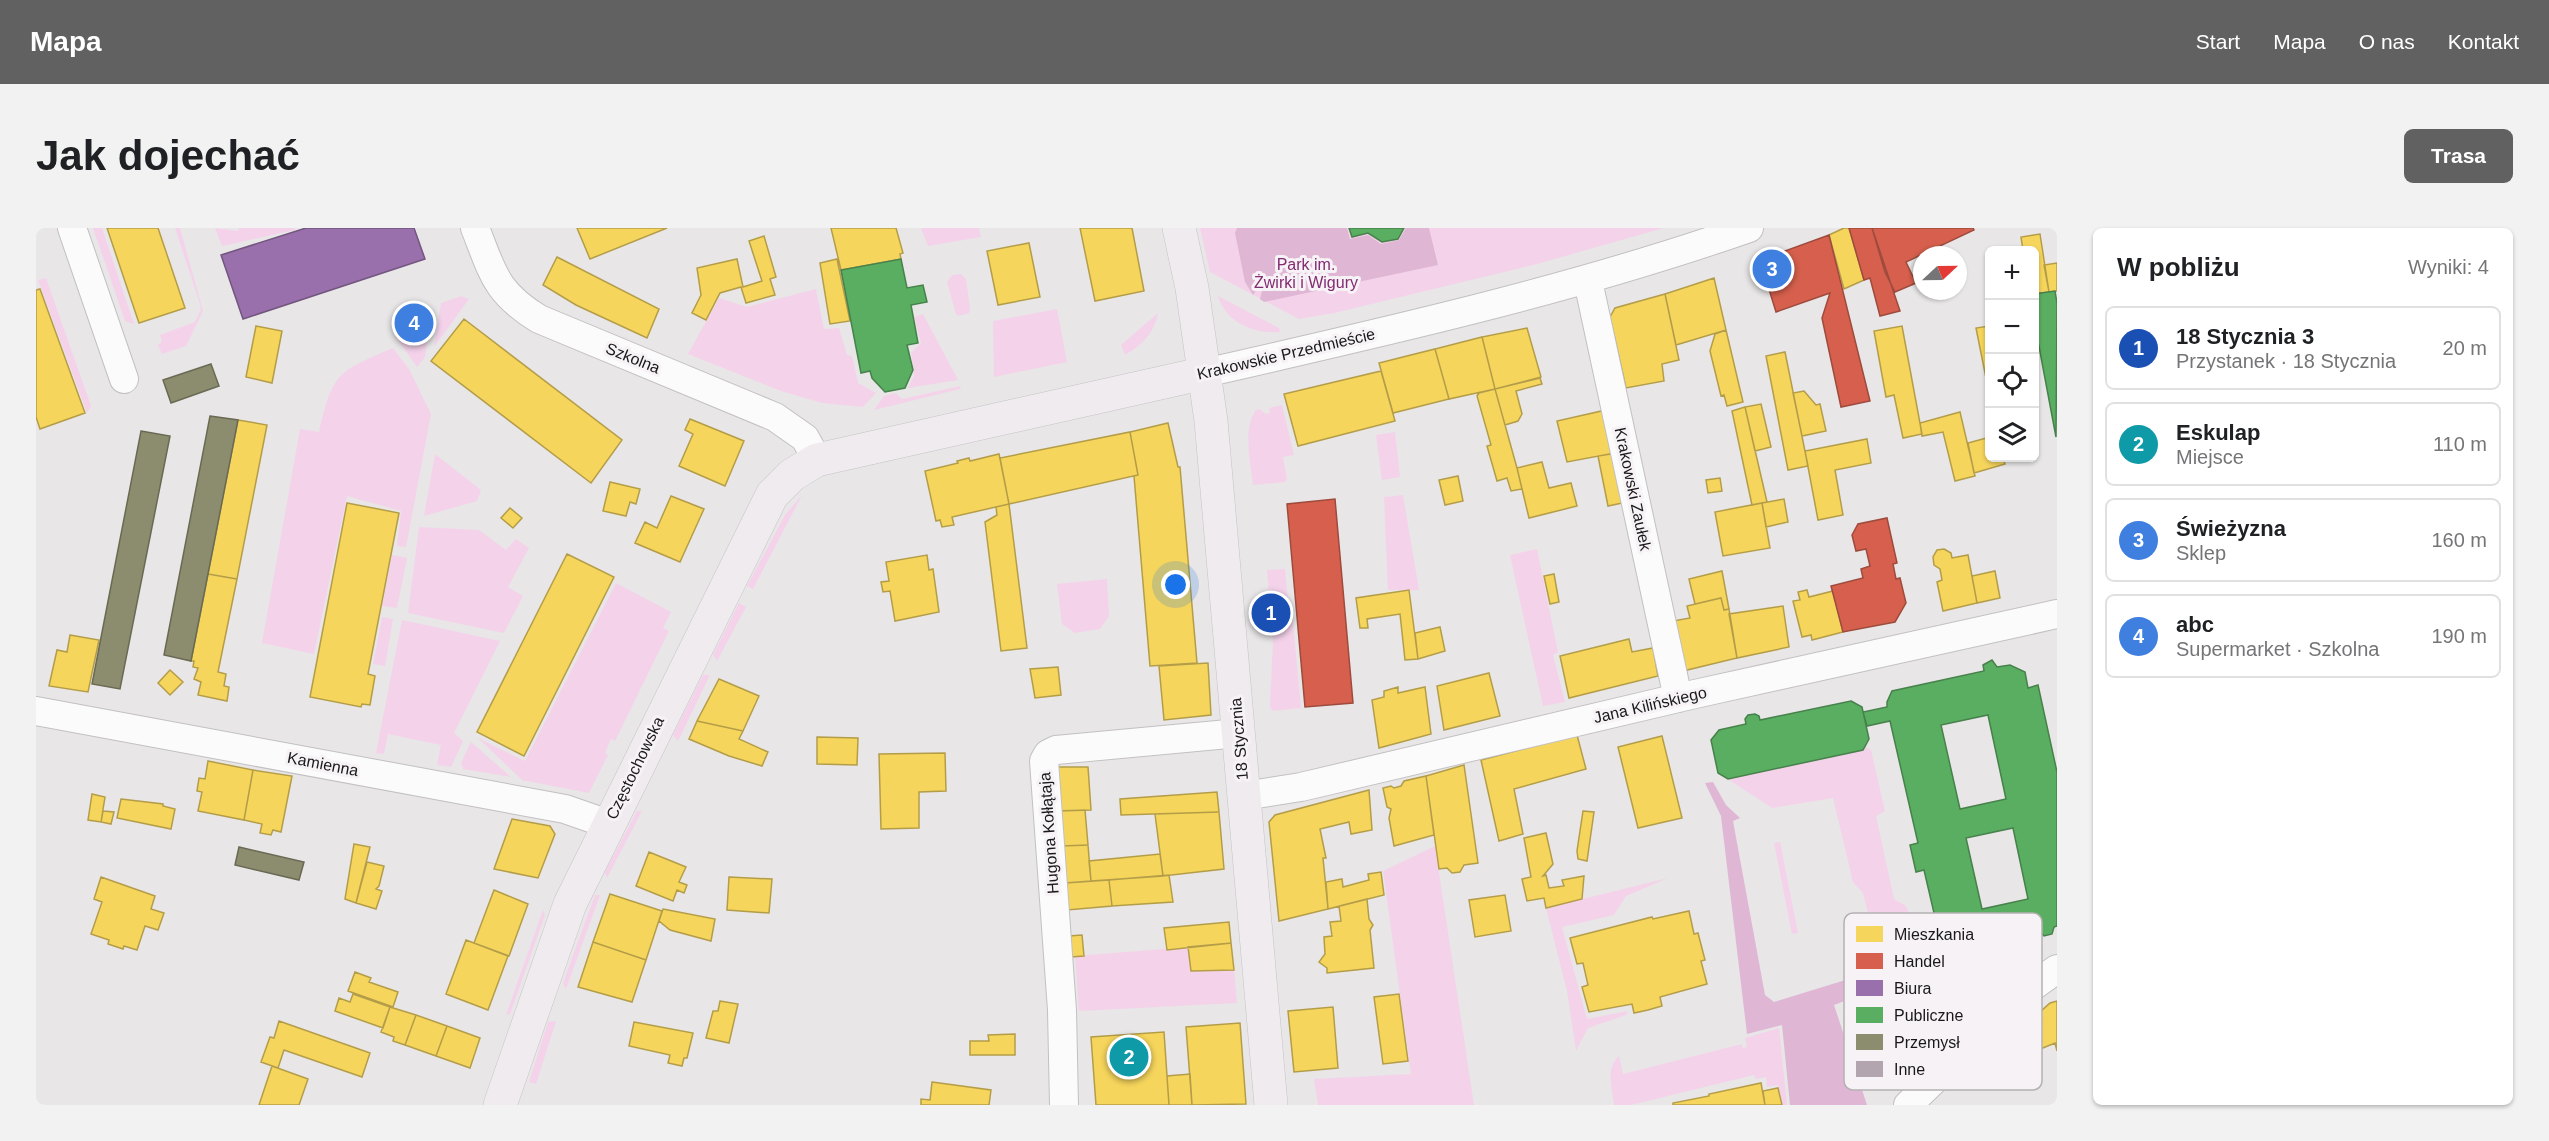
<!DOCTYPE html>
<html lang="pl">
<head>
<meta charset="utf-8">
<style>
	body { margin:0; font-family:Helvetica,sans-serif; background:#f2f2f2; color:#202124 }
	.controls { position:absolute; right:18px; top:18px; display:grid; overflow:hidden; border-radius:9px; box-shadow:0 2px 4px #0004 }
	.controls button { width:54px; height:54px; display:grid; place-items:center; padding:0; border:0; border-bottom:2px solid #e0e0e0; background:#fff; color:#202124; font:30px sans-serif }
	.compass { position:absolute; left:1877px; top:18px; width:54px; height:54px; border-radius:50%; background:#fff; box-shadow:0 2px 4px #0004; rotate:68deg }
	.you { position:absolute; left:1140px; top:357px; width:21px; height:21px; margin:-15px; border:4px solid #fff; border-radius:50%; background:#1a73e8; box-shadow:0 0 0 9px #1a73e833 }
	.badge { display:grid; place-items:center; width:39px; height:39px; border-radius:50%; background:#626161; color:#fff; font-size:20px; font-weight:700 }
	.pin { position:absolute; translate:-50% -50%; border:3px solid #fff; box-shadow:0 2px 6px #0006 }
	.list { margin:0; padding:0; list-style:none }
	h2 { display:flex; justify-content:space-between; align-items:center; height:78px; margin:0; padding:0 24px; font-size:26px }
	h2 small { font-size:20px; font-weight:400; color:#757577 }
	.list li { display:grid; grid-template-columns:39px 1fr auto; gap:18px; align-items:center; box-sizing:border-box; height:84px; margin:0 12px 12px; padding:0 12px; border:2px solid #e0e0e0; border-radius:9px }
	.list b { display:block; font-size:22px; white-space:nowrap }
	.list p { margin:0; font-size:20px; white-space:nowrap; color:#757577 }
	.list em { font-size:20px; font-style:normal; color:#757577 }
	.icon { flex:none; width:33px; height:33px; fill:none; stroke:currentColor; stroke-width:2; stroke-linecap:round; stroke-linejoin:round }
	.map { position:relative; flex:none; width:2021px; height:877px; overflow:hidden; border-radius:9px }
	header { display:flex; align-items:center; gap:36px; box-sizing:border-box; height:84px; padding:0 30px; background:#626161; color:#fff }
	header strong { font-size:28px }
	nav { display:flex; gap:33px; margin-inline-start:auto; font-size:21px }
	.intro { display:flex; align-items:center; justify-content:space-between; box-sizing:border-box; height:144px; padding:0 36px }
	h1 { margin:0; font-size:42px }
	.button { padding:15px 27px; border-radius:9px; background:#626161; color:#fff; font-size:21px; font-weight:700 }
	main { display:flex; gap:36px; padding:0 36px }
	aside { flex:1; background:#fff; border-radius:9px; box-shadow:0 2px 4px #0004 }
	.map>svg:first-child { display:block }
	.green { fill:#f4d3ea }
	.forest { fill:#e0b6d5 }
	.homes { fill:#f6d55c; stroke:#b49d48; stroke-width:1.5 }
	.shops { fill:#d6604d; stroke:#9e4b3d; stroke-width:1.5 }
	.offices { fill:#9970ab; stroke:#73567f; stroke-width:1.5 }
	.public { fill:#5aae61; stroke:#47814b; stroke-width:1.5; fill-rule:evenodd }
	.industry { fill:#8c8c6e; stroke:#6a6a54; stroke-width:1.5 }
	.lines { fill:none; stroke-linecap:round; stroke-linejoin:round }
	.minor-casing { stroke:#c2c0c1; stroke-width:30 }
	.major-casing { stroke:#c5c4c4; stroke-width:34 }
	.minor { stroke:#fcfbfb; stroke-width:28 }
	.major { stroke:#f0ebef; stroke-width:33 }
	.labels { text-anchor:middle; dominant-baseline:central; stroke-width:6; stroke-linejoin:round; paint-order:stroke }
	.park-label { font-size:16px; fill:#842c72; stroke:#f6f2f5 }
	.street-label { font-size:16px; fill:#1a1919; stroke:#f6f2f5 }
	.key { fill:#f6f2f5; stroke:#b4b1b3; stroke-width:1.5 }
	.key-label { font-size:16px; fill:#1a1919 }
</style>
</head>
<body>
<header>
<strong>Mapa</strong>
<nav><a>Start</a><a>Mapa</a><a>O nas</a><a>Kontakt</a></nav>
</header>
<div class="intro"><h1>Jak dojechać</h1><a class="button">Trasa</a></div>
<main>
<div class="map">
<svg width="2021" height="877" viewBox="0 0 2021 877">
	<rect width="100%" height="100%" fill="#e8e6e7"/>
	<path class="green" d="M57 0H66L98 96 89 93Z
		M139 0H144L167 83 150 118 126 126 122 117 126 113 124 107 159 94 165 81 164 76Z
		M179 0 202 3 203 0H258L259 2 186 18Z
		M885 0H943L945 9 892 18Z
		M1164 0H1628L1501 36 1298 85 1263 91 1174 44Z
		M925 46 930 51 934 81 933 85 923 88 920 86 911 54 916 47Z
		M10 50 55 178 51 185 2 52Z
		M780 61 788 101 803 100 811 127 816 128 822 155 840 165 827 179 786 175 745 163 652 126 683 70 711 79Z
		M425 68 433 71 398 119 405 75Z
		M1182 68 1243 100 1244 104C1218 106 1190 95 1182 68Z
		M1021 81 1031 134 958 149 957 93Z
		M1122 85C1118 106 1106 117 1089 127L1085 117Z
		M887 86 922 152 872 160 878 148 875 125 885 115 878 89Z
		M394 87 389 129 381 139 360 109 363 103 377 112Z
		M357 120 373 141 395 186 370 319 361 318 365 283 311 268 278 426 226 415 264 201 283 204C297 144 301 144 357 120Z
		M925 158 924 161 838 182 848 168 860 165 866 171Z
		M1246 177 1258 227 1247 229 1251 251 1249 254 1217 257C1215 235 1206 201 1220 182L1223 181 1230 186 1234 185 1233 180Z
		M1359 204 1364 249 1346 252 1340 207Z
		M399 226 445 262 441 273 388 288Z
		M766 267 717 361 711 358 749 287Z
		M1367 267 1383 362H1352L1348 269Z
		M383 299 443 302 470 322 480 311 493 320 472 359 487 368 468 405 372 385Z
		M1501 321 1522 424 1517 427 1529 474 1507 478 1474 327Z
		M356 327 371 330 361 380 346 378Z
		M1249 341 1253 384H1256L1265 480 1237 483 1234 479 1237 412 1231 342Z
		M1071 351 1073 388 1064 401 1039 405 1026 396 1021 356Z
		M580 355 635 384 627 400 633 403 579 513 575 511 569 525 572 527 553 565 486 552 442 510 489 533Z
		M703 375 710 379 681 433 677 427Z
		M346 389 357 391 349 438 337 436Z
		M366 392 464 413 418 505 427 513 415 539 401 537 405 517 352 506 348 526 340 525Z
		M667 447H674L642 513 637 507Z
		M435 514 475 549 427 541 425 535Z
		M1829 518 1835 522 1849 583 1840 588 1858 671 1870 678 1882 710V716L1838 709 1827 665 1817 654 1797 570 1736 580 1692 551 1827 522Z
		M601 583H606L571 650 569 644Z
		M1744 614 1762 705 1756 706 1738 615Z
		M1399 618 1438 877H1282L1278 851 1375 846 1347 643Z
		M1632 650 1590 668 1578 687 1526 699 1551 791 1592 783 1590 787 1552 800 1540 823 1531 763 1510 680Z
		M559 667H564L530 761 527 755Z
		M507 682 509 687 474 786 470 787Z
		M1152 719 1155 743 1198 742 1201 775 1043 783 1039 728Z
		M520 793 500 856 493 854 512 794Z
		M1743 800 1751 877H1746L1742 857 1731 859 1730 849 1720 851 1718 847 1595 877H1578C1576 861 1569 840 1583 828L1587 846 1702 817 1705 816 1707 820 1711 819 1709 810Z"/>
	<path class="forest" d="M1201 0H1311L1314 11 1332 7 1345 16 1363 12 1370 0H1393L1402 37 1228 74 1224 71 1226 63 1221 61 1217 67 1209 54 1199 5Z
		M1677 554 1690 577 1704 590 1697 593 1729 767 1738 774 1842 742 1871 749 1798 777 1831 877H1754L1746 797 1711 806 1685 588 1669 555Z"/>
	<path class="homes" d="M71 0H122L149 80 103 95Z
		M541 0H631L554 31Z
		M795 0H860L867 25 864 26 865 31 805 42Z
		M1044 0H1096L1108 63 1059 73Z
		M1808 0H1813L1828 52 1808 61 1793 7Z
		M2004 6 2013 64 1998 66V22H1987L1985 9Z
		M728 8 740 49 734 51 739 67 710 75 705 59 684 65 670 92 656 85 665 67 661 40 701 31 707 59 726 53 713 13Z
		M993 15 1004 69 962 77 951 23Z
		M521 29 623 81 611 110 540 77 507 57Z
		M801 31 814 93 794 96 784 35Z
		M2021 35V63L2013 64 2008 37Z
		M1678 50 1690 102 1640 117 1629 66Z
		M4 61 49 185 4 201 0 189V62Z
		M1629 66 1643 132 1626 136 1628 153 1590 160 1574 89 1579 80Z
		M428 91 586 212 555 255 395 133Z
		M220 98 246 103 236 155 210 149Z
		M1866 98 1886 206 1867 210 1858 167 1850 169 1838 103Z
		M1953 98 1954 102V170L1940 100Z
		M1491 100 1505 149 1459 161 1446 109Z
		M1690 102 1707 174 1691 178 1688 167 1685 168 1674 123 1679 106Z
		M1446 109 1459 161 1413 171 1399 121Z
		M1399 121 1413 171 1357 185 1343 135Z
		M1749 124 1772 238 1752 242 1730 128Z
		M1345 143 1359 193 1262 218 1248 166Z
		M1504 150 1506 156 1480 163 1486 186 1482 193 1469 197 1459 161Z
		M1459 161 1481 240 1486 261 1475 263 1471 250 1461 253 1451 218 1455 217 1441 168 1443 165Z
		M1768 163 1780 177 1784 176 1790 203 1766 208 1757 165Z
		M1725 176 1735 219 1719 223 1709 179Z
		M1709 179 1731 274 1716 277 1696 183Z
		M1570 182 1579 225 1531 234 1521 193Z
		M1924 184 1939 248 1919 253 1907 204 1886 208 1884 195Z
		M654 191 708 213 689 258 643 238 657 206 649 202Z
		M202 192 231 197 201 351 172 346Z
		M1132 195 1142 239H1144L1161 435 1114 438 1098 248 1102 247 1094 204Z
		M1094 204 1102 247 973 276 964 230Z
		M1954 209V230H1967L1969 236 1938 245 1932 215Z
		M1831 211 1835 235 1799 242 1807 287 1782 292 1769 223Z
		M1581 225 1591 274 1572 278 1562 228Z
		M963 226 973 276 916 289 918 297 906 299 904 292 900 293 889 243 922 235 921 233 933 230 934 233Z
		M1506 234 1513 260 1535 255 1541 278 1493 290 1481 240Z
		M1422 248 1427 273 1409 277 1403 252Z
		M1684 250 1686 263 1672 265 1670 252Z
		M574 254 604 261 600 276 594 274 590 288 567 283Z
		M635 268 668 281 644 334 599 315 609 294 621 300Z
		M1748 271 1752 294 1730 299 1726 275Z
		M311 275 363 285 332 446 339 448 334 477 326 476 325 479 274 469Z
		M1726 275 1734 320 1687 328 1679 284Z
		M973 276 991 420 965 423 949 294 961 287 960 279Z
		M474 280 486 290 477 300 465 290Z
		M1908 321 1915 325 1916 330 1932 327 1941 375 1907 383 1901 354 1906 352 1904 341 1898 337 1897 329 1901 322Z
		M531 326 578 349 488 528 441 504Z
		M891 327 893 342 897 341 903 384 859 393 854 363 847 364 845 354 853 353 850 334Z
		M1686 343 1693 381 1688 382 1685 370 1659 376 1653 351Z
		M1959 343 1964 370 1941 375 1936 348Z
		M172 346 201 351 182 444 190 446 188 458 193 459 191 473 162 467 165 454 158 451 162 440 157 439 158 433H155Z
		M1518 346 1523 374 1514 376 1508 348Z
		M1373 362 1382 431 1369 432 1364 386 1331 391 1332 400H1324L1320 370Z
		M1771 362 1773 369 1797 363 1807 404 1776 412 1775 407 1766 409 1757 373 1764 372 1762 364Z
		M1685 370 1688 382 1693 381 1701 430 1647 443 1637 393 1654 390 1651 378Z
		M1747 378 1753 419 1701 430 1693 386Z
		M1404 399 1409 423 1382 431 1379 405Z
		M34 407 63 412 52 464 13 458 21 422 31 424Z
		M1593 411 1596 424 1617 420 1622 448 1533 470 1524 428Z
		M1172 435 1175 487 1128 492 1123 438Z
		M1022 439 1025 467 999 470 994 441Z
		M134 442 147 454 134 467 122 455Z
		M1453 445 1464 488 1408 502 1401 458Z
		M683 451 723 468 707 503 661 493Z
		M1362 459V465L1389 459 1395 506 1343 520 1336 472 1348 469V463Z
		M661 493 707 503 703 511 732 524 726 538 693 528 653 511Z
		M1541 507 1550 541 1478 561 1487 606 1463 613 1445 532Z
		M1626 508 1646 590 1602 600 1582 519Z
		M781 509 822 510 821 537 781 536Z
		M909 525 910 563 883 564V600L845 601 843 526Z
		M172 533 217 542 208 592 162 583 166 564 161 563 163 550 169 551Z
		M1428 537 1442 635 1428 637 1424 644 1416 645 1411 640 1403 641 1390 548Z
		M1019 539H1052L1055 582 1022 583Z
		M217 542 256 548 245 604 237 602 235 607 224 605 226 596 208 592Z
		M1390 548 1398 607 1358 618 1353 590 1355 581 1351 579 1347 560 1355 558 1358 560 1365 558 1368 553Z
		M1333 562 1336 602 1315 606 1313 594 1284 601 1290 630H1287L1292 681 1243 693 1233 594 1239 587Z
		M1181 564 1183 584 1085 587 1084 571Z
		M56 566 69 569 65 594 52 592Z
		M85 571 127 576V578L139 581 135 601 81 590Z
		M1049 582 1052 617 1025 618 1022 583Z
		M67 583 78 584 75 596 65 594Z
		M1547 583 1558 584 1551 633 1542 631 1541 623Z
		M1183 584 1188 641 1127 648 1119 586Z
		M476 591 514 598 519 606 502 650 458 641Z
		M1510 605 1517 636 1507 648 1510 647 1513 660 1528 658 1526 652 1548 648 1546 671 1510 680 1508 670 1491 673 1486 651 1495 649 1488 610Z
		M318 616 334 619 320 675 309 671Z
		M1052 617 1055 653 1029 655 1025 618Z
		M613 624 650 639 643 654 651 657 648 665 641 662 637 673 600 658Z
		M1124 626 1127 648 1055 653 1053 633Z
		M331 634 348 638 343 658 340 661 346 663 340 681 320 675Z
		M1345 644 1348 667 1292 681 1290 654 1306 651 1307 659 1333 652 1332 646Z
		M1133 647 1137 674 1076 678 1073 652Z
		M65 649 119 668 115 681 128 685 122 702 109 698 101 722 88 718 87 721 72 716 73 712 55 706 66 674 58 671Z
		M693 649 736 651 733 685 691 682Z
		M1073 652 1076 678 1031 682 1029 655Z
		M458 662 492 676 473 728 438 715Z
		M574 666 626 683 610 732 557 714Z
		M1469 667 1475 703 1439 709 1433 672Z
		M1331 671 1333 691 1337 697 1334 702 1338 740 1291 745V740L1283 734 1289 726 1288 709 1296 708 1294 694 1305 693 1303 678Z
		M627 681 679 691 675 713 634 702 623 693Z
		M1653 683 1658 706 1662 705 1669 732 1665 733 1671 756 1624 769 1626 778 1612 782 1598 785 1596 776 1553 784 1546 759 1552 757 1547 735 1541 736 1534 710 1616 689 1617 691Z
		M1193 694 1195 715 1131 722 1128 700Z
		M1046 707 1048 728 1035 729 1033 708Z
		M430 712 472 728 452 782 410 766Z
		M557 714 610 732 596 774 542 759Z
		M1195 715 1198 742 1155 743 1152 719Z
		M319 744 335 750 333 754 362 764 357 779 312 763Z
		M317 766 354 779 347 800 299 783 303 770 314 774Z
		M1363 766 1372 833 1347 836 1338 769Z
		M684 773 702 776 693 815 670 810 677 783H682Z
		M2021 773V823L2019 815 1997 824 1984 802 2014 775Z
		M354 779 380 787 369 817 357 813 358 809 345 804Z
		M1297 779 1302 840 1258 844 1252 783Z
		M380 787 411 798 400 828 369 817Z
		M243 793 334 825 326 849 248 822 242 840 225 834 234 809 238 810Z
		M598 794 657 805 651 830H648L646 838 632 835 634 827 593 818Z
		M1204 795 1210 876 1156 877 1150 799Z
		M411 798 444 810 434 840 400 828Z
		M1128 804 1133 877H1060L1055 809Z
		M979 806V827H934V813H953L952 807Z
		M236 838 272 851 263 877H223Z
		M1154 846 1156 877H1133L1131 848Z
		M896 854 955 862 953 877H885V871L894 872Z
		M1725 855 1729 877H1637V875L1673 868V866Z
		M1742 860 1746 877H1729L1727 863Z"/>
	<path class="shops" d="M1813 0H1836L1864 83 1844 88 1834 50 1828 52Z
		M1836 0H1937L1938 2 1870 34 1880 55 1859 64 1849 44Z
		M1793 7 1834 173 1805 179 1786 90 1794 65 1740 84 1724 32Z
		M380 78 394 87 376 112 363 103Z
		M1299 271 1317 475 1269 479 1251 276Z
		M1851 290 1861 335 1857 336 1860 351 1864 350 1870 375 1859 394 1807 404 1795 358 1827 350 1825 341 1834 338 1830 321 1820 323 1816 307 1822 296Z"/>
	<path class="offices" d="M270 0H378L389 31 207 91 185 27Z"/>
	<path class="public" d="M1313 0H1368L1362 11 1346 14 1332 5 1316 9Z
		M865 31 871 60 887 57 891 74 875 77 882 115 871 117 877 142 869 160 849 164 836 150 834 143 825 145 805 42Z
		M2019 63 2021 75 2020 209 1998 92V66Z
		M1956 432 1961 439 1974 437 1989 444 1992 460 2002 457 2021 544V698L2018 699 2016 706 2008 708 2003 702 1916 721 1905 715 1888 642 1880 644 1874 617 1882 615 1854 493 1831 498 1827 484 1851 479V474L1856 463 1948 443 1947 437ZM1952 487 1970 571 1924 581 1905 497ZM1977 600 1992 671 1946 681 1930 610Z
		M1815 473 1826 479 1833 511 1827 522 1692 551 1682 545 1675 512 1683 502 1710 496 1709 491 1712 487 1719 486 1723 488 1724 492Z"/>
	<path class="industry" d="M175 136 183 158 135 175 127 152Z
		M174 188 202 192 155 433 128 427Z
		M105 203 134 208 84 461 56 456Z
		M203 619 268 634 263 652 199 637Z"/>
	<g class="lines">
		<defs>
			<path id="minor" d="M36 0 88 151
				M439 0C457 45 459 64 503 91L739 189 769 210 781 232
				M1552 53 1642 470
				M1169 145C1353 103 1535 62 1713 0
				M0 483 529 581 572 596
				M1208 568 1265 559 1659 466 2021 386
				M1028 877 1026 782 1008 533 1012 526 1020 522 1203 505
				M1872 877 1990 763 2021 741"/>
			<path id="major" d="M1143 0 1156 60 1175 193 1235 877
				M464 877 534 676 736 267 756 247 781 232 1169 145"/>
		</defs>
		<use href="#minor" class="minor-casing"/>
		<use href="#major" class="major-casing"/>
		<use href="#minor" class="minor"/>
		<use href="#major" class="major"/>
	</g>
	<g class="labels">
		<g class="park-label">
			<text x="1270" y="36">Park im.<tspan x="1270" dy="18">Żwirki i Wigury</tspan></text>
		</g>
		<g class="street-label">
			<text transform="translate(1250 126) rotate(-13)">Krakowskie Przedmieście</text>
			<text transform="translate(597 130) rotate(22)">Szkolna</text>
			<text transform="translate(1597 261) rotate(78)">Krakowski Zaułek</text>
			<text transform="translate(1614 477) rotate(-13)">Jana Kilińskiego</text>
			<text transform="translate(1203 511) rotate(-95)">18 Stycznia</text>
			<text transform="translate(287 536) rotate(11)">Kamienna</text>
			<text transform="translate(599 540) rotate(-64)">Częstochowska</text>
			<text transform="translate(1013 605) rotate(-94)">Hugona Kołłątaja</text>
		</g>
	</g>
	<rect x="1808" y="685" width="198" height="177" rx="9" class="key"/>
	<rect x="1820" y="698" width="27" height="16" fill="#f6d55c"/>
	<rect x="1820" y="725" width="27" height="16" fill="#d6604d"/>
	<rect x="1820" y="752" width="27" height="16" fill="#9970ab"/>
	<rect x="1820" y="779" width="27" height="16" fill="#5aae61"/>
	<rect x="1820" y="806" width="27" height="16" fill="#8c8c6e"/>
	<rect x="1820" y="833" width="27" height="16" fill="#b3a5af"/>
	<g class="key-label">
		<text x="1858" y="712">Mieszkania</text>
		<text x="1858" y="739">Handel</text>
		<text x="1858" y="766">Biura</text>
		<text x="1858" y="793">Publiczne</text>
		<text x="1858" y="820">Przemysł</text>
		<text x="1858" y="847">Inne</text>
	</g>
</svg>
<div class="controls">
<button>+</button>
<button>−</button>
<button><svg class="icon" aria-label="locate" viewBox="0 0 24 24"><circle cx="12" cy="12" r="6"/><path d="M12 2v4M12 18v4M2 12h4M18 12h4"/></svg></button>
<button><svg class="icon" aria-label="layers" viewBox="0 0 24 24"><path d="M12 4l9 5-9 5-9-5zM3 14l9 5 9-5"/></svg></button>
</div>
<svg class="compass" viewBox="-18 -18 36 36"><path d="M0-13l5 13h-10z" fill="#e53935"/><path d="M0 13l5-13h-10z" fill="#757577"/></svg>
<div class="you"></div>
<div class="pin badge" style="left:1235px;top:385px;background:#1a4fb4">1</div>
<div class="pin badge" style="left:1093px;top:829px;background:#0f9aa8">2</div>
<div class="pin badge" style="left:1736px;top:41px;background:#3f7fe0">3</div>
<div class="pin badge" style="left:378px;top:95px;background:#3f7fe0">4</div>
</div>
<aside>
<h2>W pobliżu<small>Wyniki: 4</small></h2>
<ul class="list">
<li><span class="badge" style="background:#1a4fb4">1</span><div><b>18 Stycznia 3</b><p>Przystanek · 18 Stycznia</p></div><em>20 m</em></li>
<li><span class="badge" style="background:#0f9aa8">2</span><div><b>Eskulap</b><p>Miejsce</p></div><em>110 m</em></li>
<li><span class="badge" style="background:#3f7fe0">3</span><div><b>Świeżyzna</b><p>Sklep</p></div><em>160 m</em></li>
<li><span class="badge" style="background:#3f7fe0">4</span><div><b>abc</b><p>Supermarket · Szkolna</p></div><em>190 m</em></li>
</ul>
</aside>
</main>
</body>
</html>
